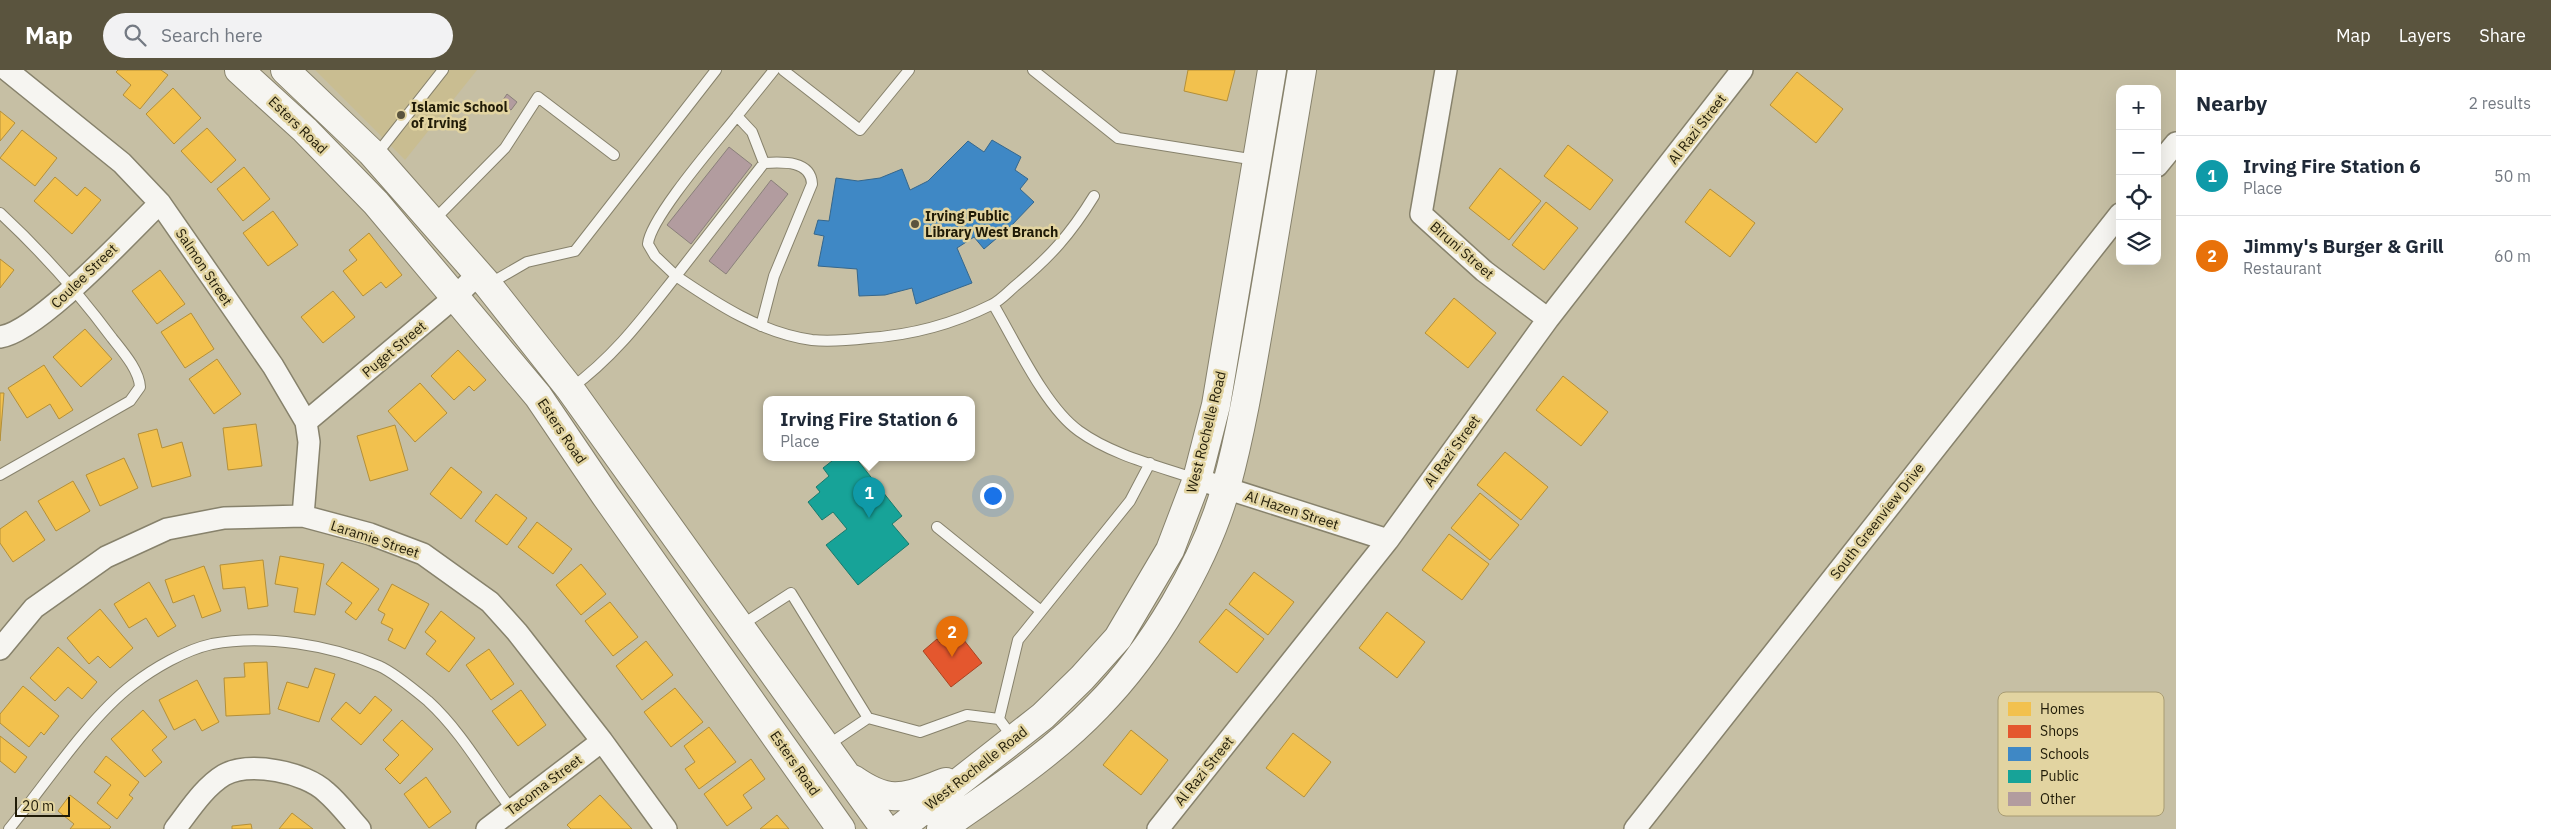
<!DOCTYPE html>
<html lang="en">
<head>
<meta charset="utf-8">
<style>
	body { margin:0; font-family:"IBM Plex Sans",sans-serif; background:#f2f2f3; color:#1f2937 }
	.controls { position:absolute; right:15px; top:15px; display:grid; overflow:hidden; border-radius:10px; box-shadow:0 5px 20px #0002 }
	.controls button { width:45px; height:45px; display:grid; place-items:center; padding:0; border:0; border-bottom:1px solid #e0e1e3; background:#fff; color:#1f2937; font:25px sans-serif }
	.scale { position:absolute; left:15px; bottom:12px; width:55px; box-sizing:border-box; padding-left:5px; border:2px solid #201b07; border-top:0; font-size:14px; line-height:18px; white-space:nowrap; color:#201b07; -webkit-text-stroke:4px #e2d4a1; paint-order:stroke }
	.you { position:absolute; left:992px; top:425px; width:18px; height:18px; margin:-12px; border:4px solid #fff; border-radius:50%; background:#1a73e8; box-shadow:0 0 0 8px #1a73e833 }
	.badge { display:grid; place-items:center; width:32px; height:32px; border-radius:50%; background:#5a543e; color:#fff; font-size:16px; font-weight:700 }
	.pin { position:absolute; translate:-50% -41px; filter:drop-shadow(0 1px 2px #0008) }
	.pin::after { content:''; position:absolute; top:26px; width:18px; height:15px; background:inherit; clip-path:polygon(0 0,100% 0,50% 100%) }
	.popup { position:absolute; left:763px; top:326px; width:212px; height:65px; box-sizing:border-box; display:grid; place-content:center; border-radius:10px; background:#fff; filter:drop-shadow(0 1px 4px #0005); font-size:16px; white-space:nowrap; color:#747a83 }
	.popup b { font-size:19px; color:#1f2937 }
	.popup::after { content:''; position:absolute; left:50%; top:100%; margin-left:-10px; border:10px solid transparent; border-top-color:#fff }
	.list { margin:0; padding:0; list-style:none }
	h2 { display:flex; justify-content:space-between; align-items:center; height:65px; margin:0; padding:0 20px; font-size:21px }
	h2 small { font-size:16px; font-weight:400; color:#747a83 }
	.list li { display:grid; grid-template-columns:32px 1fr auto; gap:15px; align-items:center; box-sizing:border-box; height:80px; padding:0 20px; border-top:1px solid #e0e1e3 }
	.list b { display:block; font-size:19px; white-space:nowrap }
	.list p { margin:0; font-size:16px; white-space:nowrap; color:#747a83 }
	.list em { font-size:16px; font-style:normal; color:#747a83 }
	.icon { flex:none; width:28px; height:28px; fill:none; stroke:currentColor; stroke-width:2; stroke-linecap:round; stroke-linejoin:round }
	.map { position:relative; flex:none; width:2176px; height:759px; overflow:hidden }
	header { display:flex; align-items:center; gap:30px; box-sizing:border-box; height:70px; padding:0 25px; background:#5a543e; color:#fff }
	header strong { font-size:24px }
	nav { display:flex; gap:28px; margin-inline-start:auto; font-size:18px }
	.search { width:350px; height:45px; background:#f2f2f3; display:flex; align-items:center; gap:12px; box-sizing:border-box; padding:0 18px; border-radius:28px; color:#747a83; font-size:19px }
	main { display:flex }
	aside { flex:1; background:#fff }
	.map>svg:first-child { display:block }
	.built { fill:#c9bd91 }
	.homes { fill:#f2c14e; stroke:#b38f39 }
	.shops { fill:#e4572e; stroke:#a94522 }
	.schools { fill:#3f88c5; stroke:#36678c }
	.public { fill:#17a398; stroke:#1a7a6c }
	.building { fill:#b29c9f; stroke:#8a807a }
	.lines { fill:none; stroke-linecap:round; stroke-linejoin:round }
	.lane-casing { stroke:#87826c; stroke-width:12 }
	.street-casing { stroke:#87826c; stroke-width:24 }
	.secondary-casing { stroke:#87826c; stroke-width:30 }
	.lane { stroke:#f6f5f1; stroke-width:10 }
	.street { stroke:#f6f5f1; stroke-width:21 }
	.secondary { stroke:#f6f5f1; stroke-width:28 }
	.poi-dot { fill:#5a543e; stroke:#e2d4a1; stroke-width:2 }
	.labels { text-anchor:middle; dominant-baseline:central; stroke-width:5; stroke-linejoin:round; paint-order:stroke }
	.poi-label { font-size:14px; font-weight:bold; fill:#201b07; stroke:#e2d4a1; text-anchor:start }
	.street-label { font-size:14px; fill:#201b07; stroke:#e2d4a1 }
	.key { fill:#e2d4a1; stroke:#a89c73; stroke-width:1 }
	.key-label { font-size:14px; fill:#201b07 }
</style>
</head>
<body>
<header>
<strong>Map</strong>
<div class="search"><svg class="icon" aria-label="search" viewBox="0 0 24 24"><circle cx="10" cy="10" r="6"/><path d="M15 15l6 6"/></svg>Search here</div>
<nav><a>Map</a><a>Layers</a><a>Share</a></nav>
</header>
<main>
<div class="map">
<svg width="2176" height="759" viewBox="0 0 2176 759">
	<rect width="100%" height="100%" fill="#c6bfa4"/>
	<path class="built" d="M315 0H477L405 90Z"/>
	<path class="homes" d="M118 0H161L168 5 140 39 123 25 131 15 116 2Z
		M1188 0H1235L1227 31 1184 21Z
		M1797 2 1843 39 1816 73 1770 35Z
		M173 18 201 48 174 74 146 44Z
		M0 41 15 53 0 71Z
		M207 58 236 90 211 113 181 81Z
		M22 60 57 88 35 116 0 88Z
		M1568 75 1613 110 1590 140 1544 106Z
		M244 97 270 129 243 151 217 119Z
		M1500 98 1541 131 1509 170 1469 138Z
		M55 107 77 126 85 117 101 130 72 164 34 131Z
		M1710 119 1755 153 1730 187 1685 152Z
		M1546 132 1578 158 1544 200 1512 175Z
		M273 141 298 175 268 196 243 163Z
		M369 163 402 205 386 218 381 212 363 226 343 201 357 190 349 180Z
		M0 189 14 200 0 218Z
		M160 200 185 234 157 254 132 221Z
		M333 221 355 247 323 273 301 247Z
		M1454 228 1496 263 1468 298 1425 263Z
		M191 243 214 279 185 298 161 262Z
		M85 259 112 289 81 317 53 287Z
		M458 280 486 310 474 321 469 316 454 330 431 306Z
		M217 289 241 324 214 344 189 309Z
		M44 295 73 340 59 349 50 334 27 348 8 318Z
		M1563 306 1608 342 1581 376 1536 340Z
		M420 313 447 343 415 372 388 341Z
		M0 323H4L0 371Z
		M256 354 262 396 228 400 223 358Z
		M395 355 408 400 370 411 357 366Z
		M157 359 162 378 182 372 191 406 152 417 138 364Z
		M1505 382 1548 417 1521 450 1477 415Z
		M124 388 138 418 100 436 86 405Z
		M451 397 482 422 461 449 430 424Z
		M73 411 90 441 56 461 38 431Z
		M1480 423 1519 455 1490 490 1451 458Z
		M496 424 527 448 507 475 475 451Z
		M26 441 45 470 13 492 0 473V459Z
		M537 452 572 479 553 504 518 477Z
		M1449 464 1489 494 1462 530 1422 500Z
		M280 486 324 494 315 545 294 542 298 518 275 514Z
		M263 490 268 536 248 539 245 517 223 519 220 495Z
		M342 492 379 519 356 550 345 542 352 533 326 514Z
		M581 494 606 524 581 545 556 515Z
		M204 496 221 541 202 548 194 525 173 533 165 510Z
		M1254 502 1294 532 1268 565 1229 534Z
		M149 512 176 556 158 567 146 548 129 558 114 534Z
		M392 514 429 534 405 579 388 570 393 559 381 553 385 544 378 540Z
		M610 532 638 567 613 586 585 551Z
		M100 539 133 578 110 598 98 586 89 594 67 568Z
		M1226 539 1264 569 1237 603 1199 572Z
		M441 541 475 568 449 602 426 584 436 571 425 562Z
		M1387 542 1425 572 1397 608 1359 578Z
		M646 571 673 605 642 630 616 596Z
		M58 577 97 612 82 629 68 617 55 631 30 608Z
		M489 579 514 614 491 630 466 595Z
		M267 592 270 644 226 646 224 608 245 607 244 593Z
		M315 598 335 604 319 652 278 639 287 612 308 618Z
		M197 610 219 652 202 661 195 649 174 660 159 630Z
		M23 616 59 646 44 665 41 662 29 677 0 653V644Z
		M675 618 703 652 671 677 644 642Z
		M521 620 546 655 518 676 492 641Z
		M375 626 392 640 361 675 331 649 346 632 360 644Z
		M143 640 167 667 152 680 162 692 145 707 111 669Z
		M402 650 433 679 400 714 385 699 399 685 383 670Z
		M709 657 736 692 699 719 685 699 695 692 684 676Z
		M1131 660 1168 690 1141 725 1103 695Z
		M1293 663 1331 692 1304 727 1266 698Z
		M0 666 27 687 15 703 0 691Z
		M106 686 139 712 129 725 133 728 117 749 97 733 111 715 94 702Z
		M751 689 765 709 743 725 752 738 727 756 704 724Z
		M426 707 451 742 429 758 404 724Z
		M70 725 111 757 109 759H70L74 754 58 741Z
		M600 725 632 759H571L567 755Z
		M292 743 313 759H279Z
		M777 745 789 759H760Z
		M251 754 252 759H232V756Z"/>
	<path class="shops" d="M956 560 982 593 951 617 923 581 937 569 940 573Z"/>
	<path class="schools" d="M992 70 1021 87 1015 100 1028 109 1020 119 1034 132 1011 156 984 179 974 167 957 178 972 213 916 234 912 218 885 225 859 226 857 199 818 196 824 166 814 164 818 150 829 151 836 108 858 111 880 108 902 99 910 120 928 111 968 71 984 82Z"/>
	<path class="public" d="M837 387H855L902 446 892 454 909 474 858 515 826 475 847 459 833 442 822 450 808 432 820 422 816 417 829 406 823 398Z"/>
	<path class="building" d="M507 24 517 32 511 40 501 33Z
		M729 77 752 95 691 174 667 155Z
		M771 110 788 124 726 204 709 191Z"/>
	<g class="lines">
		<defs>
			<path id="lane" d="M783 0 860 60 909 0
				M1033 0 1118 68 1256 90
				M737 46 774 0
				M376 85 443 0
				M0 143C42 182 78 222 112 268 123 282 139 300 140 317L130 331 0 405
				M434 150 505 78 538 27 614 85
				M489 214 527 192 575 181 716 0
				M993 234C1015 271 1045 337 1079 361 1112 385 1158 396 1196 409
				M761 256 774 206 812 114C811 90 782 92 764 93L676 206 655 186 648 174C650 148 718 70 737 46L752 62 764 93
				M570 319C615 286 642 249 676 206 717 234 761 263 812 270 831 272 850 270 868 268 913 265 951 255 991 235 1000 231 1008 222 1015 216 1050 187 1070 165 1094 126
				M937 457 1041 541
				M740 556 791 523 868 648
				M1013 668 999 649 1018 570 1130 431 1150 393
				M828 675 868 648 920 662 967 645 999 649
				M9 759C45 715 88 649 132 615 154 598 185 580 212 574 264 564 331 575 379 596 393 602 416 621 428 631 461 661 485 704 511 739"/>
			<path id="street" d="M7 0 122 93 160 133 273 296 306 352 309 372 303 446
				M1446 0 1421 144 1484 201 1548 249
				M2157 96 2176 73
				M0 267C38 262 129 163 160 133
				M306 352 456 226 479 203
				M1197 409 1388 470
				M0 579 34 538 106 487 167 459 224 448 303 446 370 464 423 484 490 532 517 562 602 671 666 759
				M175 759C189 741 204 717 224 705 250 691 305 702 326 722 339 733 349 747 360 759
				M487 759 602 671
				M1158 759 1388 470 1548 249 1742 0
				M1635 759 2120 144"/>
			<path id="secondary" d="M239 0 305 60 376 133 538 326 605 425 841 759
				M285 0 371 82 488 215 570 319 885 759
				M853 709C892 736 904 727 946 712
				M899 759 1043 646 1082 608 1118 568 1170 480 1197 409 1216 335 1272 0
				M941 759C995 721 1051 685 1097 637 1152 581 1205 493 1226 417 1243 355 1253 290 1264 227 1277 151 1289 76 1302 0"/>
		</defs>
		<use href="#lane" class="lane-casing"/>
		<use href="#street" class="street-casing"/>
		<use href="#secondary" class="secondary-casing"/>
		<use href="#lane" class="lane"/>
		<use href="#street" class="street"/>
		<use href="#secondary" class="secondary"/>
	</g>
	<g class="poi-dot">
		<circle cx="401" cy="45" r="5"/>
		<circle cx="915" cy="154" r="5"/>
	</g>
	<g class="labels">
		<g class="poi-label">
			<text x="411" y="37">Islamic School<tspan x="411" dy="16">of Irving</tspan></text>
			<text x="925" y="146">Irving Public<tspan x="925" dy="16">Library West Branch</tspan></text>
		</g>
		<g class="street-label">
			<text transform="translate(298 55) rotate(44)">Esters Road</text>
			<text transform="translate(1697 59) rotate(-52)">Al Razi Street</text>
			<text transform="translate(1462 180) rotate(41)">Biruni Street</text>
			<text transform="translate(204 197) rotate(56)">Salmon Street</text>
			<text transform="translate(84 206) rotate(-44)">Coulee Street</text>
			<text transform="translate(394 279) rotate(-40)">Puget Street</text>
			<text transform="translate(562 361) rotate(56)">Esters Road</text>
			<text transform="translate(1206 362) rotate(-76)">West Rochelle Road</text>
			<text transform="translate(1452 381) rotate(-54)">Al Razi Street</text>
			<text transform="translate(1292 440) rotate(18)">Al Hazen Street</text>
			<text transform="translate(1877 451) rotate(-52)">South Greenview Drive</text>
			<text transform="translate(375 469) rotate(18)">Laramie Street</text>
			<text transform="translate(795 693) rotate(55)">Esters Road</text>
			<text transform="translate(976 698) rotate(-38)">West Rochelle Road</text>
			<text transform="translate(1204 701) rotate(-51)">Al Razi Street</text>
			<text transform="translate(544 715) rotate(-37)">Tacoma Street</text>
		</g>
	</g>
	<rect x="1998" y="622" width="166" height="124" rx="8" class="key"/>
	<rect x="2008" y="632" width="23" height="14" fill="#f2c14e"/>
	<rect x="2008" y="655" width="23" height="13" fill="#e4572e"/>
	<rect x="2008" y="677" width="23" height="14" fill="#3f88c5"/>
	<rect x="2008" y="700" width="23" height="13" fill="#17a398"/>
	<rect x="2008" y="722" width="23" height="14" fill="#b29c9f"/>
	<g class="key-label">
		<text x="2040" y="644">Homes</text>
		<text x="2040" y="666">Shops</text>
		<text x="2040" y="689">Schools</text>
		<text x="2040" y="711">Public</text>
		<text x="2040" y="734">Other</text>
	</g>
</svg>
<div class="controls">
<button>+</button>
<button>−</button>
<button><svg class="icon" aria-label="locate" viewBox="0 0 24 24"><circle cx="12" cy="12" r="6"/><path d="M12 2v4M12 18v4M2 12h4M18 12h4"/></svg></button>
<button><svg class="icon" aria-label="layers" viewBox="0 0 24 24"><path d="M12 4l9 5-9 5-9-5zM3 14l9 5 9-5"/></svg></button>
</div>
<div class="scale">20 m</div>
<div class="you"></div>
<div class="pin badge" style="left:869px;top:448px;background:#0f9aa8">1</div>
<div class="popup"><b>Irving Fire Station 6</b>Place</div>
<div class="pin badge" style="left:952px;top:587px;background:#e8710a">2</div>
</div>
<aside>
<h2>Nearby<small>2 results</small></h2>
<ul class="list">
<li><span class="badge" style="background:#0f9aa8">1</span><div><b>Irving Fire Station 6</b><p>Place</p></div><em>50 m</em></li>
<li><span class="badge" style="background:#e8710a">2</span><div><b>Jimmy's Burger &amp; Grill</b><p>Restaurant</p></div><em>60 m</em></li>
</ul>
</aside>
</main>
</body>
</html>
